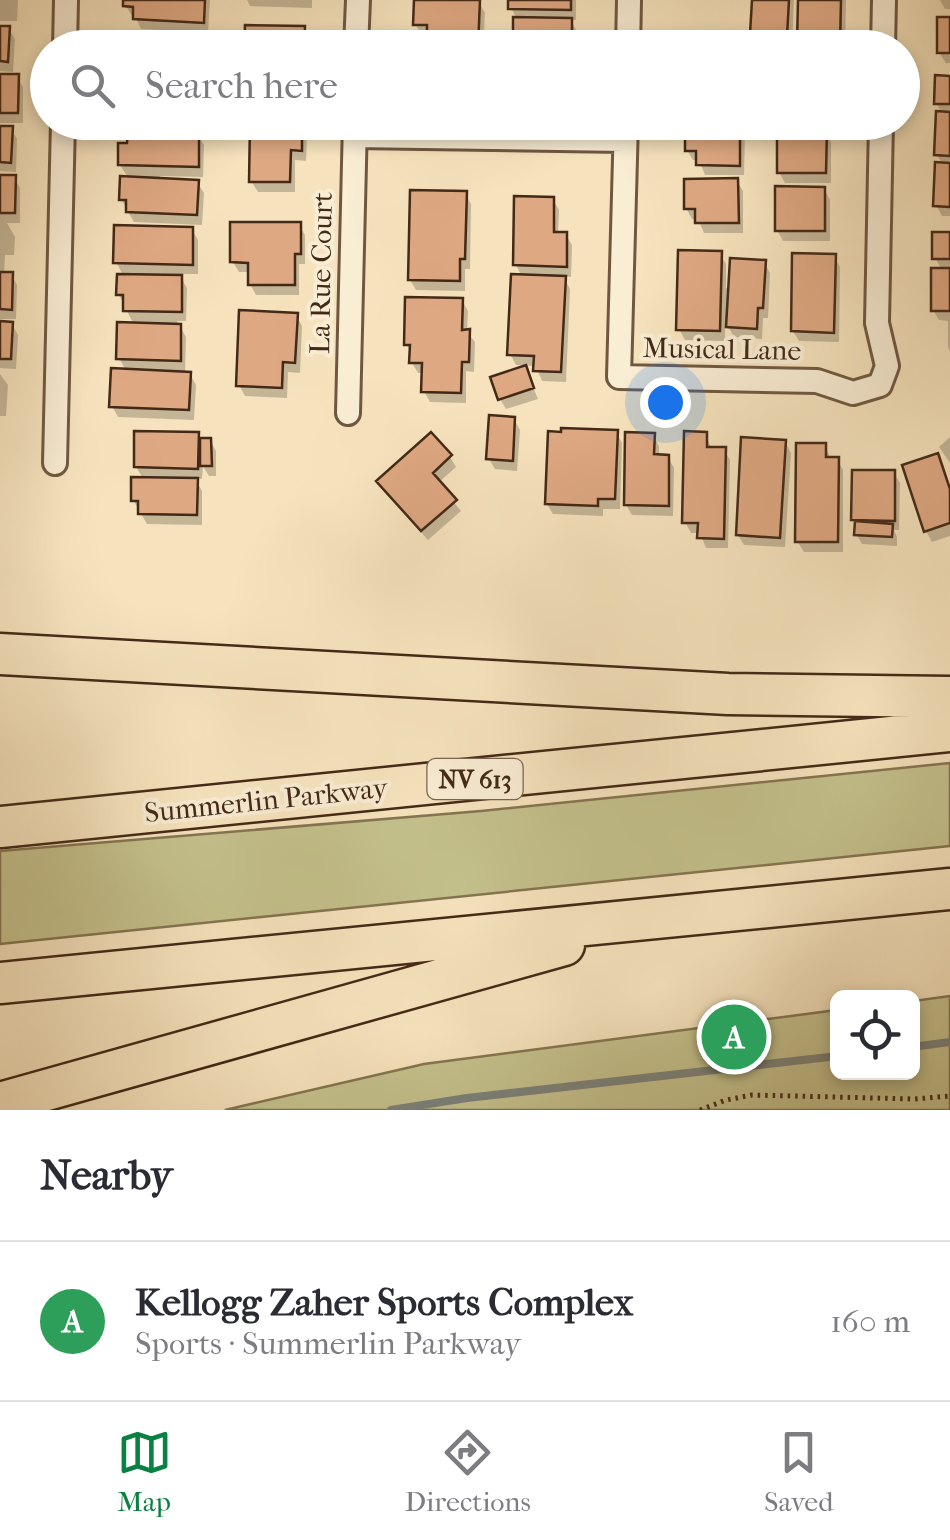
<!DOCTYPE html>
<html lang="en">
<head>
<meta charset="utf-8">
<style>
	body { margin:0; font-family:"IM FELL French Canon",serif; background:#f2f2f3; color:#2b2b33 }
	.controls { position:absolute; right:30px; bottom:30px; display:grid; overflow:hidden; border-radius:15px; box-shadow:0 5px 15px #0003 }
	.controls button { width:90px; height:90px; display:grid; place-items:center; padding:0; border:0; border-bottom:2px solid #e1e1e2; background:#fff; color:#2b2b33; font:50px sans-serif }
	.you { position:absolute; left:665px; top:402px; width:35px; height:35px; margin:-25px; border:8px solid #fff; border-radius:50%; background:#1a73e8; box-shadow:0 0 0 15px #1a73e833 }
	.badge { display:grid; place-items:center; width:65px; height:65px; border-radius:50%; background:#0b8043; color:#fff; font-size:32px; font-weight:700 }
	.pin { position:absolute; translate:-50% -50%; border:5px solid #fff; box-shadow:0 2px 10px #0006 }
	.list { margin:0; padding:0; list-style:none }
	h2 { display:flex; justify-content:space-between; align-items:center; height:130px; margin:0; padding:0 40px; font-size:42px }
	h2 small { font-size:32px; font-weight:400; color:#7c7c81 }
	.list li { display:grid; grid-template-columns:65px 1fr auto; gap:30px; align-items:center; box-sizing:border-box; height:160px; padding:0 40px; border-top:2px solid #e1e1e2 }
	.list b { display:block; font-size:38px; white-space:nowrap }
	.list p { margin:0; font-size:32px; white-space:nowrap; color:#7c7c81 }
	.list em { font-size:32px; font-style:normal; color:#7c7c81 }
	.icon { flex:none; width:55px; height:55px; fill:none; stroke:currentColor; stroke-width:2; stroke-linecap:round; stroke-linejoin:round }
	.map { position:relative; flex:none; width:950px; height:1110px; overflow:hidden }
	.search { position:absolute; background:#fff; box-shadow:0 5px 15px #0003; left:30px; right:30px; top:30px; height:110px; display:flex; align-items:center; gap:25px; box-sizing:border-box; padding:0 35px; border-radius:55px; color:#7c7c81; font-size:38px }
	.sheet { height:290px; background:#fff }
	nav { display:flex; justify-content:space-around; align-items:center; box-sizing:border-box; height:140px; border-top:2px solid #e1e1e2; background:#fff; font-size:28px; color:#7c7c81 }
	nav a { display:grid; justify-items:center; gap:5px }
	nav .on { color:#0b8043 }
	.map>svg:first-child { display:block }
	.green { fill:#c4c18c; stroke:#847552; stroke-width:2.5 }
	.shadow { fill:#0003 }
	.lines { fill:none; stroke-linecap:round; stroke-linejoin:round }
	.stream { stroke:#7b8179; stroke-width:8 }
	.building { fill:#dea882; stroke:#432917; stroke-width:2.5 }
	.street-casing { stroke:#705840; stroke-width:28 }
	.highway-casing { stroke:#432917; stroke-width:45 }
	.path { stroke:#432917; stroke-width:5; stroke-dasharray:2.5 5; stroke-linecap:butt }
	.street { stroke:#f9edd4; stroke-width:22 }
	.highway { stroke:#f6e3bd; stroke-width:40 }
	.labels { text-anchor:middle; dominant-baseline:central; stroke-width:8; stroke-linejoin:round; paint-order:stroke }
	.shield { fill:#f9edd4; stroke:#7a6450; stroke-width:2.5 }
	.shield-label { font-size:25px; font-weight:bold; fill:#432917 }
	.street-label { font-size:28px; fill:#432917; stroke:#f9edd4 }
</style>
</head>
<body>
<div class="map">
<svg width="950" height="1110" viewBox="0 0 950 1110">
	<rect width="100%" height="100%" fill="#f6e3bd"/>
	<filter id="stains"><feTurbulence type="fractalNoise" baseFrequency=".002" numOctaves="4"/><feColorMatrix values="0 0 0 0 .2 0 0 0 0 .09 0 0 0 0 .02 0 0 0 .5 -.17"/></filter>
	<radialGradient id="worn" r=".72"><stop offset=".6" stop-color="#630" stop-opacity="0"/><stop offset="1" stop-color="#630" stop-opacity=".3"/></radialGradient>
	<path class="green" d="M950 763V846L0 944V851L481 811Z
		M950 996V1110H225L424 1064 837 1010 838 1072H912L913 1001Z"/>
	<path class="shadow" d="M0 0H18L17 21H0Z
		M126 0H210L208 32H194L203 48H120L193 36 194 32 141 29 135 16H132L126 6Z
		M247 0H312V8L250 6Z
		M417 0 479 2 485 13 483 48H415L429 45 430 35H422L415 24Z
		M511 0H576V20H570L577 31 576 48H515L516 17 511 8Z
		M754 0H794L792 46 759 44 752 34Z
		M800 0H846L845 48H802L799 43Z
		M940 0H950V9H945Z
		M950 20V63H946L939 52Z
		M0 28H8L15 39 13 72 0 71Z
		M303 28 309 39V48H247Z
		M0 77H17L23 87V123H0Z
		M950 78V216H942L936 205 943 165 937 155 942 114 936 103Z
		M122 122H202L201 130H195L204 145 203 177 160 176 159 180 197 182 204 193 202 225 134 222 121 199 129 179 120 165 130 145V129H126Z
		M771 122H837V125H772Z
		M739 124 745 134 744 175H705L699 160H693L687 150Z
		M301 125 307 136 306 161 295 160V192H258L251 181Z
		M0 128 11 129 17 139 16 172 0 171Z
		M825 131 831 142V183H785L779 172Z
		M0 177H14L20 188V223H7L15 237 14 255H5L4 274H11L17 285 16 319H0Z
		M737 181 743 191V233H704L698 219H692L686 208Z
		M824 189 830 200V241H783L777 230Z
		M465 193 471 204 470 269H465V291L416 290 410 280Z
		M553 199 559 210 558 234 566 235 572 245 571 277 563 276 570 289 566 382 542 381 536 366 516 365 510 354 522 277 516 265Z
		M299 225 305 235V264H299V295H256L250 284V272H239L233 262Z
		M190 226 198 240V274H179L187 288 186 321H177L186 337 185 374H190L196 385 194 420 118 417 112 406 126 371 119 358 134 325 119 295 124 277 116 262 190 229Z
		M950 235V351L948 347V321L939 320 933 310 942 270 935 258Z
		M720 253 726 264V288L730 289 764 262 770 273 768 318H763L762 339 734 337 725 321V341L685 340 679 329Z
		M834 256 840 267 839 342 799 341 793 331Z
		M462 300 468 311 467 332 475 342 474 372 466 371V403L430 402 424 391V373H418L412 363V354L406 344Z
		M296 315 302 326 300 373 288 372 287 398 245 396 239 385Z
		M0 324H12L18 335 16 369 0 368Z
		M525 368 538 399 506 409 500 399Z
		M0 374 8 385 6 416H0Z
		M514 419 520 430 517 471 495 469 489 459Z
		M616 432 622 443 620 509H603V516L553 514 547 504Z
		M705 434 712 449 724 450 730 460 728 548H706L700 533H691L685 522Z
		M197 435 200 440H210L216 451V476H209L203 466 202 479 195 478 202 491V525L147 524 133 500 144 480 136 467Z
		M653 436 659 446V457H668L674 468 673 516 632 515 626 505Z
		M950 437V463L939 447Z
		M785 442 791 453 785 547 744 545 738 535Z
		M825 446 831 459H837L843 470V552H804L797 541Z
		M937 456 950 487V536L932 542 926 531Z
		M450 457 456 467 438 483 461 511 428 540 385 492 379 481Z
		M894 473 900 483 899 530H894L897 537V546L862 544 856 534 857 525 854 520Z"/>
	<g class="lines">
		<path class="stream" d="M912 1047 950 1042
			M391 1110 467 1098 838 1056"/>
	</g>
	<path class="building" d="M123 0H205L204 23 133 19V7L123 6Z
		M414 0H480L478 48H412V42H427V25H413Z
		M508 0H571V10L508 9Z
		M752 0H789L787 36 750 34Z
		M798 0H841L840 44 797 43Z
		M513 17 572 18V48H513Z
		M937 17H950V53H937Z
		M245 25 305 26 304 48H244Z
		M0 26H10L8 62 0 61Z
		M118 32 198 34V48H118Z
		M0 74H19L18 113H0Z
		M935 75 950 76V104H934Z
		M936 111 950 112V156L934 155Z
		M250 122 302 123V151L291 150 290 182H249Z
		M685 122H740V166L696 165V151H685Z
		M0 126H13L11 163 0 162Z
		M777 128 827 129 826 173H777Z
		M128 131 199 132V167L118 165V143H127Z
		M935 162 950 163V207L933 206Z
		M0 175H16L15 213H0Z
		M120 176 199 180 197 215 126 212V200H119Z
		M738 178 739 223H695V209H684V179Z
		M775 186 825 187V231H775Z
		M410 190 467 191 465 259H460V281L408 280Z
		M514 196 554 197V232H567V267L513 265Z
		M230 222H301V254H295V285H248V263L230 262Z
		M114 225 193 227V265L113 263Z
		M932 232H950V259H932Z
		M678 250 722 251 720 331 676 330Z
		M792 253 836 254 834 333 791 331Z
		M730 258 766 260 763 308H758L757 329 726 327Z
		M931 268H950V311H931Z
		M0 272H13L12 310 0 309Z
		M117 274 182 275V312L123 311V295H116Z
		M511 274 566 276 561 372 533 371 534 356 507 355Z
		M405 297 463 298 462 330 470 329 469 362H462L461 393 421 392 422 363H409L410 345H404Z
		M239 310 298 313 295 363 283 362 282 388 236 386Z
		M0 321 13 322 11 359H0Z
		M117 322 181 324V361L116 359Z
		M526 365 534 388 498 400 490 377Z
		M111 368 191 372 189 410 109 407Z
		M489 415 515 417 513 461 486 459Z
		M561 428 618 430 615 499H598V506L545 504 548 431 561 432Z
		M134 431 199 432 198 469 134 467Z
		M684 431 707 432V447H726L724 539 697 538 698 523H682Z
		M431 432 452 455 433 473 457 500 421 531 376 481Z
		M625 432 655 433 654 454 669 455V506L624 505Z
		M741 437 786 440 780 538 736 535Z
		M200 438H211L212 466H200Z
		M796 443H826V457H839L838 542H795Z
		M938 453 950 489V523L924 532 902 465Z
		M852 470H895V521L851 520Z
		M131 477 198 478 197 515 138 514V501H131Z
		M855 521 893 524 892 537 854 535Z"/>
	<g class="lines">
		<defs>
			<path id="street" d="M65 48 66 0
				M356 48 358 0
				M628 48 629 0
				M883 48 884 0
				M626 122 619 377 817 381 853 393 880 385 887 366 877 323 881 122
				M354 136 625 140
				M348 413 355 122
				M55 463 63 122"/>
			<path id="highway" d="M0 654 728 694 950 697
				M0 827 950 731
				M0 983 950 889
				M0 1103 564 945"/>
		</defs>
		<use href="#street" class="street-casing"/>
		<use href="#highway" class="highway-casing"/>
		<path class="path" d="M700 1110 726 1100 752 1095 915 1099 950 1096"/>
		<use href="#street" class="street"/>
		<use href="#highway" class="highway"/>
	</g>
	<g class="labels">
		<rect class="shield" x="427.5" y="759" width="95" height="40" rx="8"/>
		<g class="shield-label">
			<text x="475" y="779">NV 613</text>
		</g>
		<g class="street-label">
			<text transform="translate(321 273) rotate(-89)">La Rue Court</text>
			<text transform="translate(722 349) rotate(1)">Musical Lane</text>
			<text transform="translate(266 800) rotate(-6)">Summerlin Parkway</text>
		</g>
	</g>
	<rect width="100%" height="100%" filter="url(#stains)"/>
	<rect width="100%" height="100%" fill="url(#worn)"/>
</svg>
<div class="controls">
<button><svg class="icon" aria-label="locate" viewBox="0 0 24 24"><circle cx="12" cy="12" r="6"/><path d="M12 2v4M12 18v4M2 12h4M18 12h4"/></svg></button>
</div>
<div class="you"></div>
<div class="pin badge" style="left:734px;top:1037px;background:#2e9e5b">A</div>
<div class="search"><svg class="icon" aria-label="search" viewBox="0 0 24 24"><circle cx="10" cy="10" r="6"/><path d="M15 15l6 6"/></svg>Search here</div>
</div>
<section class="sheet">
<h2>Nearby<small></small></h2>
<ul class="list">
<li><span class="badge" style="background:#2e9e5b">A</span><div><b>Kellogg Zaher Sports Complex</b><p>Sports · Summerlin Parkway</p></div><em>160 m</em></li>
</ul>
</section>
<nav>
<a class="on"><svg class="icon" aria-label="map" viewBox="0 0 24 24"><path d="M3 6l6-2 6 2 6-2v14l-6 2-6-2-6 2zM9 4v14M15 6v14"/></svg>Map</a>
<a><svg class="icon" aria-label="directions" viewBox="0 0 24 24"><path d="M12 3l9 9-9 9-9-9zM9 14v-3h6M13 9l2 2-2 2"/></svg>Directions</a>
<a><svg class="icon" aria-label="saved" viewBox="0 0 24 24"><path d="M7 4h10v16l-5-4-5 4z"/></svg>Saved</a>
</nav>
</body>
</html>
